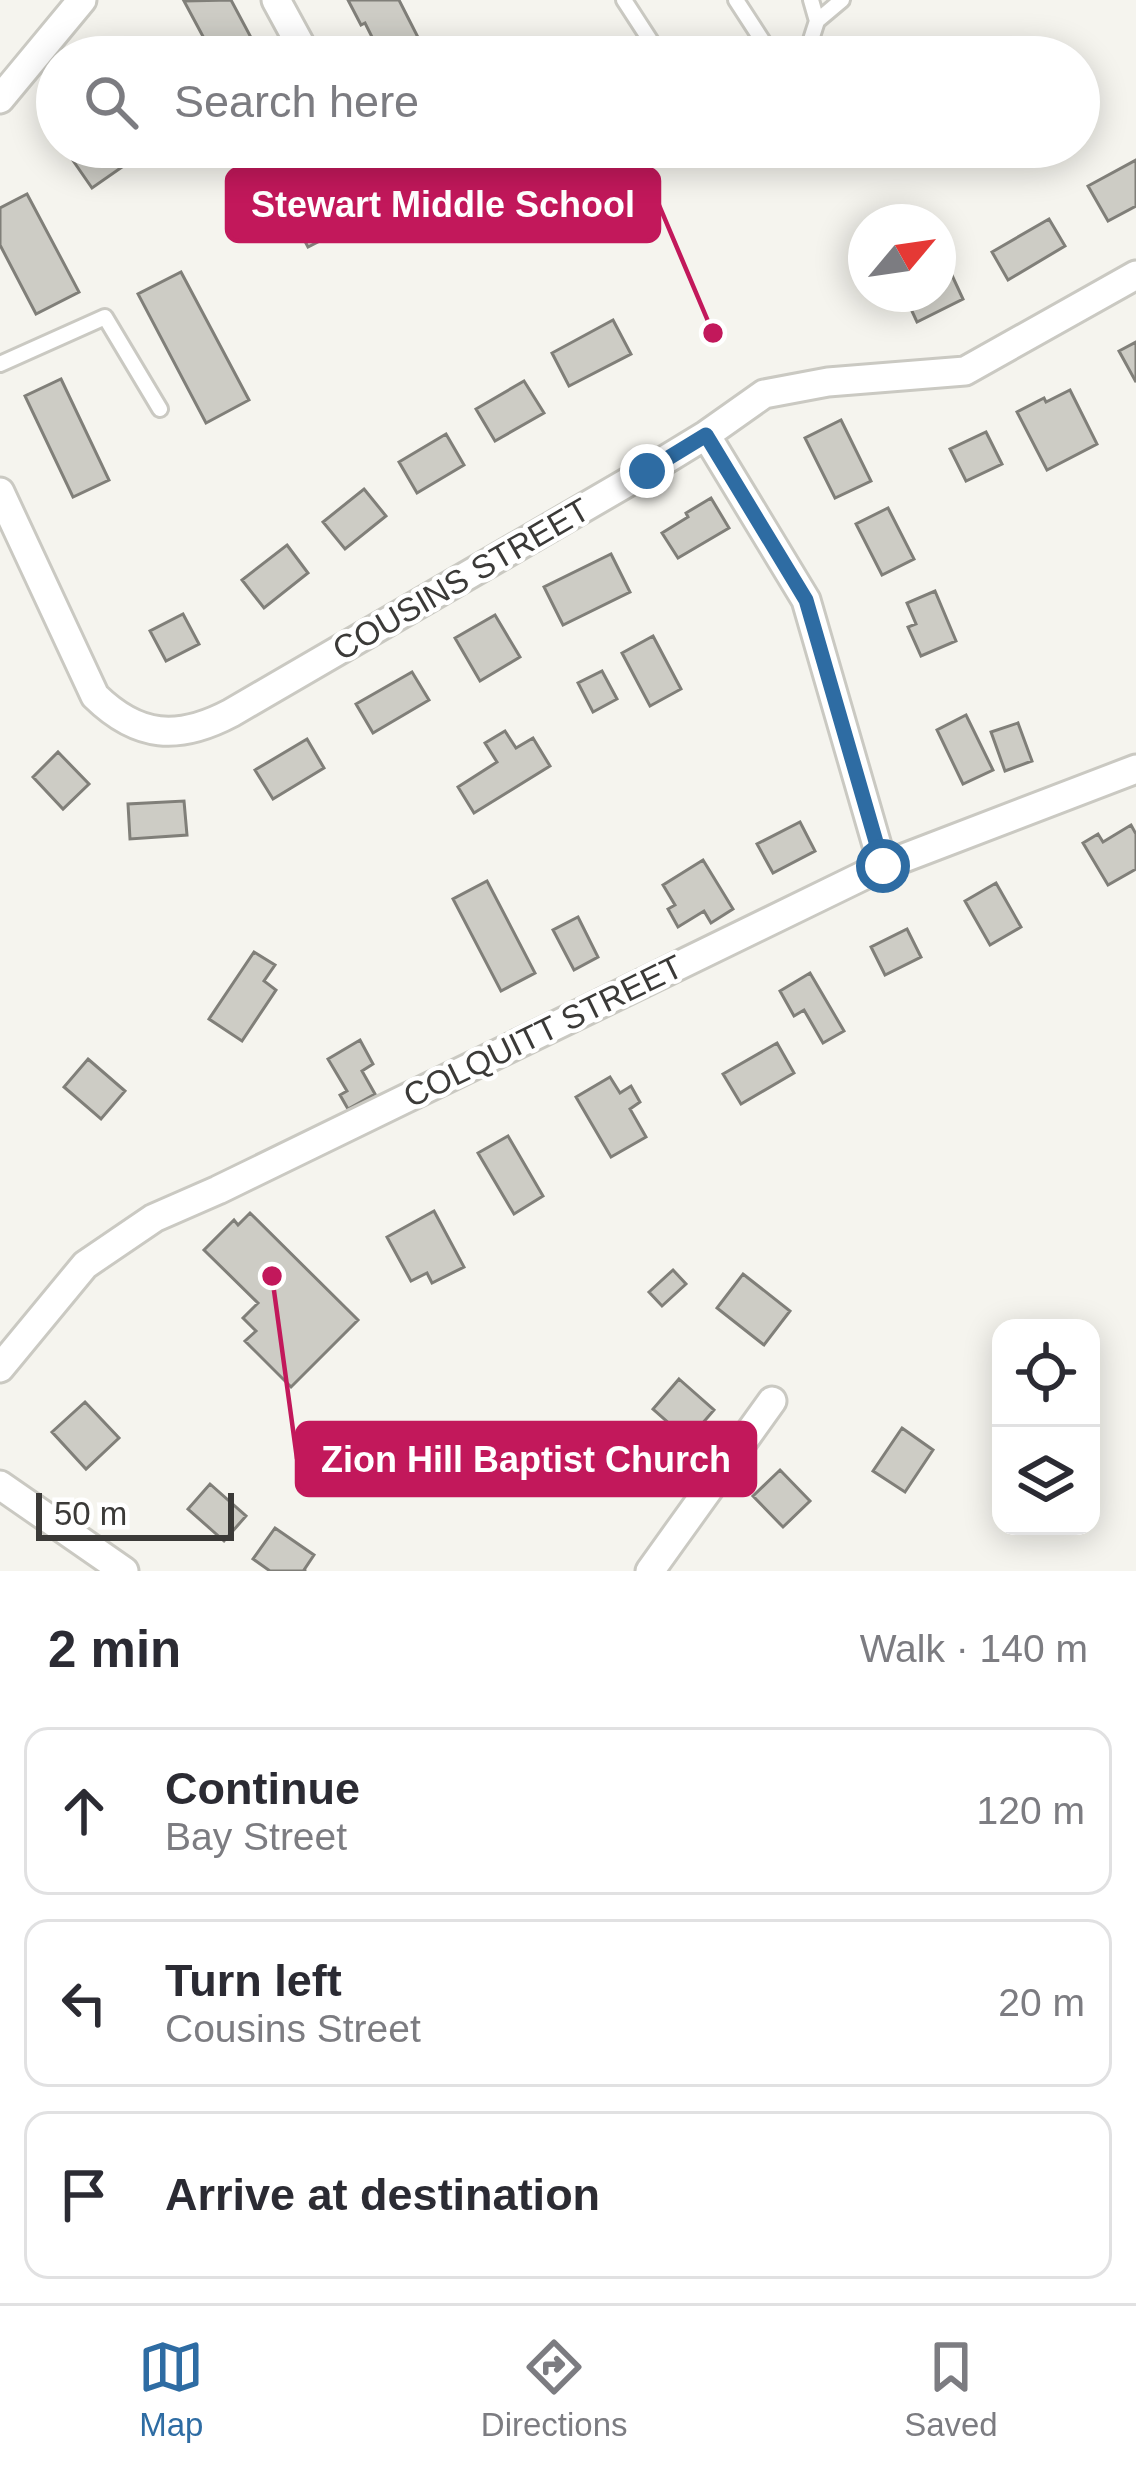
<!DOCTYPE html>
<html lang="en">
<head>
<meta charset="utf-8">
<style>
	body { margin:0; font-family:Helvetica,sans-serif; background:#f2f2f3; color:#2b2b33 }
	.controls { position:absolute; right:36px; bottom:36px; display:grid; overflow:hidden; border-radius:24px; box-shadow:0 6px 30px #0003 }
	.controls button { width:108px; height:108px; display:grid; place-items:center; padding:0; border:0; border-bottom:3px solid #e1e1e2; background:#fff; color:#2b2b33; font:60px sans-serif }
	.compass { position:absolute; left:848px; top:204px; width:108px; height:108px; border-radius:50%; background:#fff; box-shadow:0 6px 30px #0003; rotate:61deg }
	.scale { position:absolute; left:36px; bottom:30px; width:198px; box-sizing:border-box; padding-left:12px; border:6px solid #3b3a38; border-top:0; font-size:33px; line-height:42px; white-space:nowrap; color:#3b3a38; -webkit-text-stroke:9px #fff; paint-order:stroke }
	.stop { position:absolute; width:36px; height:36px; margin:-27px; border:9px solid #2e6ca3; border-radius:50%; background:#fff }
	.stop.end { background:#2e6ca3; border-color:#fff; box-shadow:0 3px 12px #0008 }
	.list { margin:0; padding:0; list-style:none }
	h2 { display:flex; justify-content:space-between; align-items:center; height:156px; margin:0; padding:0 48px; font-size:51px }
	h2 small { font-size:39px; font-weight:400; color:#7c7c81 }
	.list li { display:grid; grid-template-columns:78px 1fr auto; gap:36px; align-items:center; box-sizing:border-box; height:168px; margin:0 24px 24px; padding:0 24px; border:3px solid #e1e1e2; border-radius:24px }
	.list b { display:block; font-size:45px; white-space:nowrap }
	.list p { margin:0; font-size:39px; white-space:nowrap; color:#7c7c81 }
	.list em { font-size:39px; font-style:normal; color:#7c7c81 }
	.icon { flex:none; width:66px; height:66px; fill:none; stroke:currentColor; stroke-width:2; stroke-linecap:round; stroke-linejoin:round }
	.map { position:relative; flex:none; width:1136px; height:1571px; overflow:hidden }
	.search { position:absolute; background:#fff; box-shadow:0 6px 30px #0003; left:36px; right:36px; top:36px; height:132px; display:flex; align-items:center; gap:30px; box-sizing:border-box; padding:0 42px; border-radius:66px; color:#7c7c81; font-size:45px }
	.sheet { height:732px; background:#fff }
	nav { display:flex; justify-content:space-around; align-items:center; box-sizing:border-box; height:168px; border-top:3px solid #e1e1e2; background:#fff; font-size:33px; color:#7c7c81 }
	nav a { display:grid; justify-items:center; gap:6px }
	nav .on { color:#2e6ca3 }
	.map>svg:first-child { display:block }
	.building { fill:#cdccc5; stroke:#807f79; stroke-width:3 }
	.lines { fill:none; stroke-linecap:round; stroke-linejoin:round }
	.lane-casing { stroke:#cac9c2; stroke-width:20 }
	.street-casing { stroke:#cac9c2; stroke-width:33 }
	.lane { stroke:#fff; stroke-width:14 }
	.street { stroke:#fff; stroke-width:27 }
	.route { stroke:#2e6ca3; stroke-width:15 }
	.labels { text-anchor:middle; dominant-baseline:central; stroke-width:9; stroke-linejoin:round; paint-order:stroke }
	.street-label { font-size:33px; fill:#3b3a38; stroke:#fff }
	.leader { fill:none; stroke:#c2185b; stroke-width:4.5 }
	.callout-dot { fill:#c2185b; stroke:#fff; stroke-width:4.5 }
	.callout { fill:#c2185b; stroke:#c2185b; stroke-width:4.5 }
	.callout-label { font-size:36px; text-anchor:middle; font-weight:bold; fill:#fff }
</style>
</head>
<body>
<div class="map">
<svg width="1136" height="1571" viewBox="0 0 1136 1571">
	<rect width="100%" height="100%" fill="#f5f4ee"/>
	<path class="building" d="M231 0 255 45 259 43 266 57H214L184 1Z
		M348 0H399L428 57H382L365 23 361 25Z
		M67 147H143L145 151 92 188 65 149Z
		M277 147H307L314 161 311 163 345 228 308 247 277 189 266 195 257 178 269 171 260 156Z
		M436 147H485L502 179 464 200Z
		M1136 160V206L1108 221 1088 186Z
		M27 194 79 292 36 314 0 245V208Z
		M1049 219 1065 246 1008 280 992 252Z
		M950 271 963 299 917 322 904 294H938V272L940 276Z
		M181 272 249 400 206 423 138 294Z
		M613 320 631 354 569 386 552 353Z
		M1136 342V382L1119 351Z
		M61 379 109 480 73 497 25 396Z
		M524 381 544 413 495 441 476 409Z
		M1070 390 1097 444 1047 470 1017 412 1044 398 1046 402Z
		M841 420 871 481 835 498 805 438Z
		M986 432 1002 464 966 481 950 449Z
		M446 434 464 465 417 493 399 462Z
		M364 489 386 516 345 549 323 522Z
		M711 498 729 528 678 558 662 533 688 517 686 513Z
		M888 508 914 559 882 575 856 524Z
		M287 545 308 573 264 608 242 580Z
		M611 554 630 592 563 625 544 587Z
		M935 591 956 641 921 656 908 627 916 624 907 603Z
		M183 614 199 644 166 661 150 631Z
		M495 615 520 657 480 681 455 638Z
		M653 636 681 689 650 706 622 653Z
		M602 671 617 699 593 712 578 683Z
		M412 672 429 700 373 733 356 704Z
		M966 715 993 770 963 784 937 730Z
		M1018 723 1032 761 1005 771 991 732Z
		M505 731 516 748 533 738 550 766 474 813 458 787 497 762 485 743Z
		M307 739 324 768 273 799 255 770Z
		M58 752 89 784 63 809 33 777Z
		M184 801 187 835 130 839 128 804Z
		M800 822 815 851 773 873 757 844Z
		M1131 825 1136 834V869L1108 885 1083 843 1098 834 1103 842Z
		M703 860 733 909 711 923 704 911 678 927 668 909 675 905 663 885Z
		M487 881 535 973 501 991 453 899Z
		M996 883 1021 927 990 945 965 901Z
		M578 917 598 957 574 970 553 930Z
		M907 929 921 957 885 975 871 947Z
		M254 952 275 965 264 981 276 990 242 1041 209 1019Z
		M810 973 844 1031 823 1043 804 1010 794 1016 780 991Z
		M360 1040 373 1064 362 1071 375 1094 348 1109 340 1095 347 1091 328 1059Z
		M777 1043 794 1073 741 1104 723 1074Z
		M88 1059 125 1091 101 1119 64 1087Z
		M610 1077 620 1093 631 1086 640 1102 630 1109 646 1137 611 1157 576 1097Z
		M508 1136 543 1196 514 1214 478 1153Z
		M434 1211 464 1267 432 1283 427 1273 411 1281 387 1237Z
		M250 1213 358 1320 291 1387 245 1341 256 1331 243 1318 258 1303 204 1250 234 1220 238 1225Z
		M673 1270 686 1284 662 1306 649 1292Z
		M743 1274 790 1311 764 1345 717 1308Z
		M679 1379 714 1410 688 1440 653 1409Z
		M85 1402 119 1438 86 1469 52 1432Z
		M902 1428 933 1450 905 1492 873 1471Z
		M780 1470 810 1501 783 1527 753 1496Z
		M210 1484 246 1516 224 1541 188 1509Z
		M275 1528 314 1555 304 1570 306 1571H270L253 1559Z"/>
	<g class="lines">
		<defs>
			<path id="lane" d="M624 0 661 57
				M736 0 773 57
				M817 21 842 0
				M796 57 808 49 817 21 811 0
				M0 364 105 317 160 409"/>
			<path id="street" d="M276 0 307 57
				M0 99 82 0
				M354 147 377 189
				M706 435 806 600 883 866
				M0 492 95 696C138 738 178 741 231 713L647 471 706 435 764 394 828 382 965 371 1136 275
				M0 1368 85 1265 154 1218 218 1190 883 866 1136 769
				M0 1485 124 1571
				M650 1571 772 1401"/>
		</defs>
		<use href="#lane" class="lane-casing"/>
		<use href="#street" class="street-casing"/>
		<use href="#lane" class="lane"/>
		<use href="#street" class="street"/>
	</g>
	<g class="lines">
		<path class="route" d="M647 471 706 435 806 600 883 866"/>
	</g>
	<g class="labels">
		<g class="street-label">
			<text transform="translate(461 579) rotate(-30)">COUSINS STREET</text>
			<text transform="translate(543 1031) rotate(-26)">COLQUITT STREET</text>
		</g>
	</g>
	<path class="leader" d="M713 333L659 205M272 1276L297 1459"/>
	<g class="callout-dot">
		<circle cx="713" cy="333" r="12"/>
		<circle cx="272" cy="1276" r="12"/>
	</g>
	<g class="callout">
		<rect x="227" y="169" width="432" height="72" rx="12"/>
		<rect x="297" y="1423" width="458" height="72" rx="12"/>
	</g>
	<g class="callout-label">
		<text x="443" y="217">Stewart Middle School</text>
		<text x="526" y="1472">Zion Hill Baptist Church</text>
	</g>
</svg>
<div class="controls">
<button><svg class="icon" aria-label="locate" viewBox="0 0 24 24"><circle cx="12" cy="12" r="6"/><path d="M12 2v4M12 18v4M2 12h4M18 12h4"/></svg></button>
<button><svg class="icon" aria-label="layers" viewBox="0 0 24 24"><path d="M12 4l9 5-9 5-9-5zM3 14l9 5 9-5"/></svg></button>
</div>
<svg class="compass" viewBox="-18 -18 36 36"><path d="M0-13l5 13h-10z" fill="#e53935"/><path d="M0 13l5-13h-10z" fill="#7c7c81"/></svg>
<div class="scale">50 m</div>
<div class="stop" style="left:883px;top:866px"></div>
<div class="stop end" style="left:647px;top:471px"></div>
<div class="search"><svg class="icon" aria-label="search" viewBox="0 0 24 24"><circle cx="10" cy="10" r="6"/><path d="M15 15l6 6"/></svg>Search here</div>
</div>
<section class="sheet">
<h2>2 min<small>Walk · 140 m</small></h2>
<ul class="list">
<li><svg class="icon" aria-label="ahead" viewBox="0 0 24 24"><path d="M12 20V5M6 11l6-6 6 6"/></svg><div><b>Continue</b><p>Bay Street</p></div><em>120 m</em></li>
<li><svg class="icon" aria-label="left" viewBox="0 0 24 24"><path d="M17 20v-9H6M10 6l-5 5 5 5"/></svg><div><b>Turn left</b><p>Cousins Street</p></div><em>20 m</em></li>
<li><svg class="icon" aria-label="arrive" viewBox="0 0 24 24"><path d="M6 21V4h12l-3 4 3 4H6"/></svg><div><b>Arrive at destination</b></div></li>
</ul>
</section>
<nav>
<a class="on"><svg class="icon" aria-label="map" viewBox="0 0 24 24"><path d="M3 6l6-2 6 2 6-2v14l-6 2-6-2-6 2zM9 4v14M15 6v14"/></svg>Map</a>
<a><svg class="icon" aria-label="directions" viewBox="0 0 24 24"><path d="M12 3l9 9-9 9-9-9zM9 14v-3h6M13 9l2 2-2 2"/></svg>Directions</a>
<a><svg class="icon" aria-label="saved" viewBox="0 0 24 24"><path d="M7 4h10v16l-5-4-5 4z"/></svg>Saved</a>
</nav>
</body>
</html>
